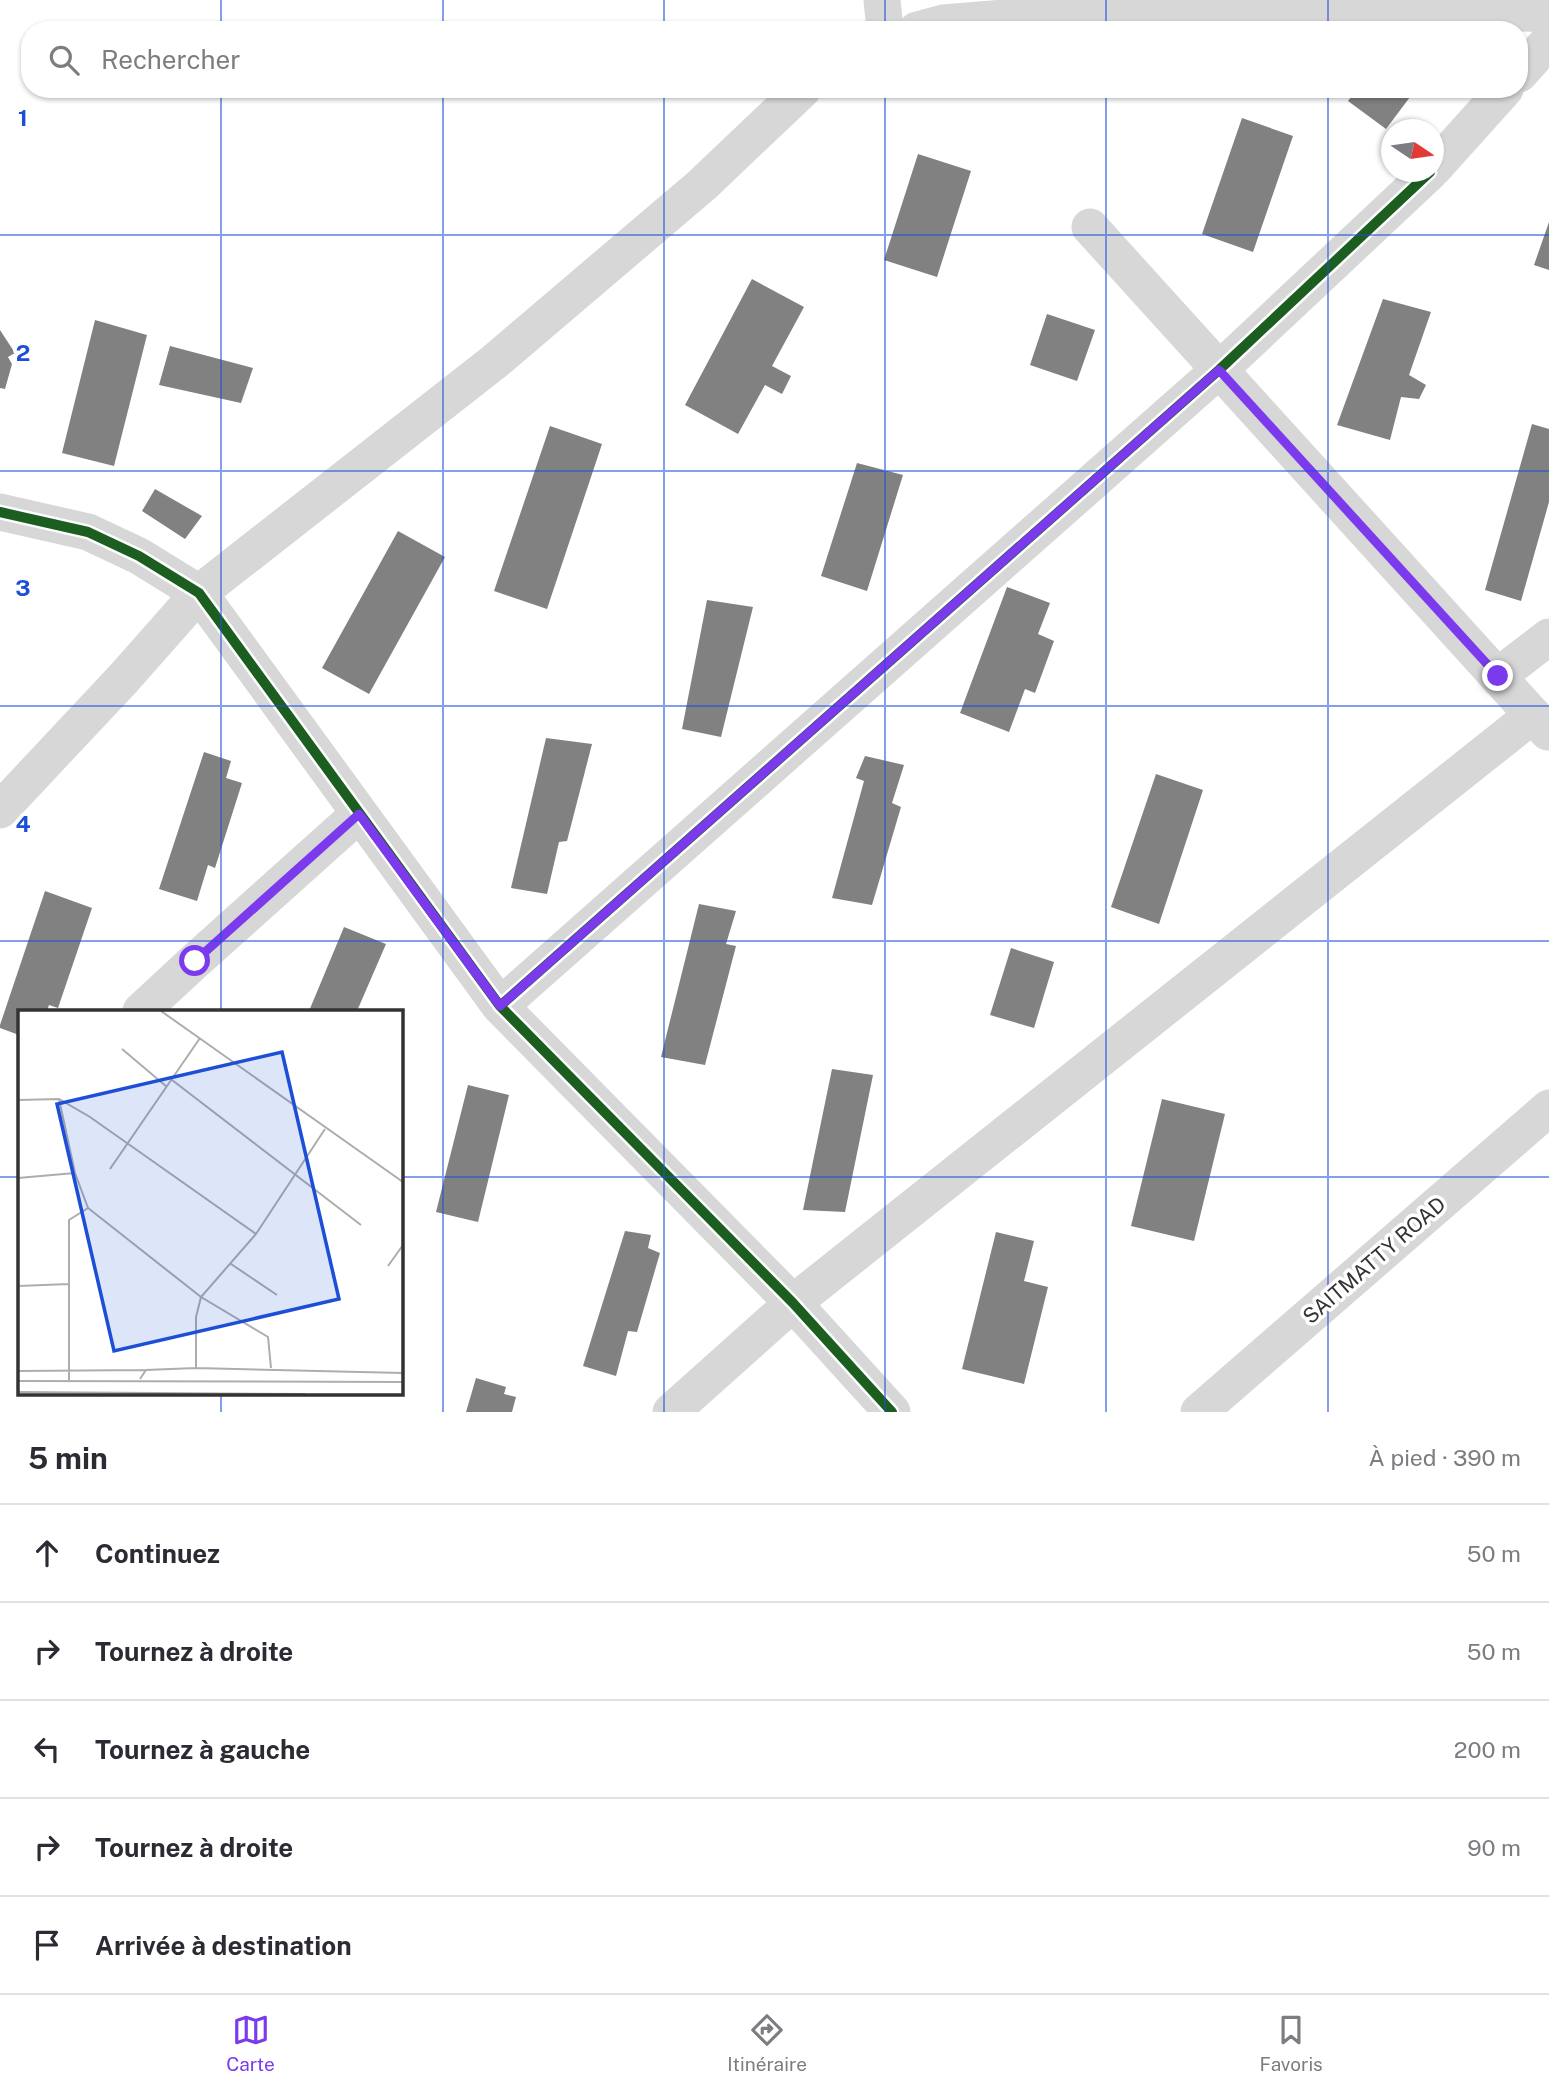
<!DOCTYPE html>
<html lang="fr">
<head>
<meta charset="utf-8">
<style>
	body { margin:0; font-family:"Public Sans",sans-serif; background:#f2f2f3; color:#2b2b33 }
	.compass { position:absolute; left:1381px; top:119px; width:63px; height:63px; border-radius:50%; background:#fff; box-shadow:0 2px 5px #0004; rotate:103deg }
	.stop { position:absolute; width:21px; height:21px; margin:-16px; border:5px solid #7c3aed; border-radius:50%; background:#fff }
	.stop.end { background:#7c3aed; border-color:#fff; box-shadow:0 2px 7px #0008 }
	.list { margin:0; padding:0; list-style:none }
	h2 { display:flex; justify-content:space-between; align-items:center; height:91px; margin:0; padding:0 28px; font-size:30px }
	h2 small { font-size:23px; font-weight:400; color:#7c7c81 }
	.list li { display:grid; grid-template-columns:46px 1fr auto; gap:21px; align-items:center; box-sizing:border-box; height:98px; padding:0 28px; border-top:2px solid #e1e1e2 }
	.list b { display:block; font-size:26px; white-space:nowrap }
	.list em { font-size:23px; font-style:normal; color:#7c7c81 }
	.icon { flex:none; width:38px; height:38px; fill:none; stroke:currentColor; stroke-width:2; stroke-linecap:round; stroke-linejoin:round }
	.map { position:relative; flex:none; width:1549px; height:1412px; overflow:hidden }
	.search { position:absolute; background:#fff; box-shadow:0 2px 5px #0004; left:21px; right:21px; top:21px; height:77px; display:flex; align-items:center; gap:18px; box-sizing:border-box; padding:0 24px; border-radius:28px; color:#7c7c81; font-size:26px }
	.sheet { height:581px; background:#fff }
	nav { display:flex; justify-content:space-around; align-items:center; box-sizing:border-box; height:98px; border-top:2px solid #e1e1e2; background:#fff; font-size:19px; color:#7c7c81 }
	nav a { display:grid; justify-items:center; gap:4px }
	nav .on { color:#7c3aed }
	.map>svg:first-child { display:block }
	.building { fill:#818181 }
	.lines { fill:none; stroke-linecap:round; stroke-linejoin:round }
	.minor { stroke:#d7d7d7; stroke-width:37 }
	.cycleway-casing { stroke:#fff; stroke-width:15 }
	.cycleway { stroke:#1b5e20; stroke-width:10 }
	.route { stroke:#7c3aed; stroke-width:9 }
	.grid { fill:none; stroke:#1d4ed8; stroke-width:2; stroke-opacity:0.55 }
	.labels { text-anchor:middle; dominant-baseline:central; stroke-width:7; stroke-linejoin:round; paint-order:stroke }
	.street-label { font-size:21px; fill:#333; stroke:#fff }
	.inset-road { fill:none; stroke:#adadad; stroke-width:2 }
	.view { fill:#1d4ed8; fill-opacity:0.15; stroke:#1d4ed8; stroke-width:3.5 }
	.inset-edge { fill:none; stroke:#333; stroke-width:3.5 }
	.grid-label { font-size:23px; text-anchor:middle; font-weight:bold; fill:#1d4ed8; stroke:#fff; stroke-width:7; stroke-linejoin:round; paint-order:stroke }
</style>
</head>
<body>
<div class="map">
<svg width="1549" height="1412" viewBox="0 0 1549 1412">
	<rect width="100%" height="100%" fill="#fff"/>
	<path class="building" d="M1357 89H1407L1413 93 1386 129 1348 101Z
		M1242 118 1293 136 1253 252 1202 234Z
		M918 154 971 171 937 277 884 260Z
		M1549 222V270L1534 265Z
		M752 279 804 307 772 366 791 376 782 394 765 385 738 434 685 405Z
		M1383 299 1431 312 1409 375 1426 385 1419 399 1401 397 1390 440 1337 425Z
		M1047 314 1095 330 1077 381 1030 365Z
		M95 320 147 335 114 466 62 453Z
		M0 330 15 353 8 357 12 364 5 389 0 388Z
		M170 346 253 368 241 403 159 385Z
		M1532 424 1549 429V502L1521 601 1485 590Z
		M550 426 602 444 547 609 494 591Z
		M857 463 903 475 867 591 821 576Z
		M155 489 202 516 185 539 142 511Z
		M398 531 445 557 369 694 322 668Z
		M1007 587 1050 603 1038 634 1054 641 1035 693 1025 689 1009 732 960 713Z
		M707 600 753 607 721 737 682 729Z
		M546 738 592 744 567 841 559 842 547 894 511 888Z
		M204 752 231 761 226 778 242 783 215 868 208 865 197 901 159 889Z
		M865 756 904 765 892 803 901 807 872 905 832 898 864 781 856 778Z
		M1156 774 1203 790 1159 924 1111 907Z
		M45 891 92 908 58 1008 49 1005 47 1011H19V1035L0 1028V1025Z
		M699 904 736 911 726 944 736 946 705 1065 661 1057Z
		M344 927 386 944 357 1011H309Z
		M1011 948 1054 962 1034 1028 990 1015Z
		M832 1069 873 1075 845 1212 803 1210Z
		M468 1085 509 1095 478 1222 436 1212Z
		M1162 1099 1225 1114 1194 1241 1131 1226Z
		M625 1231 651 1235 648 1248 660 1253 637 1332 628 1331 616 1376 583 1366Z
		M996 1232 1034 1241 1024 1281 1048 1287 1024 1384 962 1369Z
		M476 1378 506 1387 504 1394 516 1397 512 1412H466Z"/>
	<g class="lines">
		<path class="minor" d="M882 0 885 30
			M917 30 943 23 1113 9 1353 7 1549 14
			M1519 74 1549 41
			M1434 168 1505 89
			M1090 227 1548 732
			M0 512 88 532 139 556 199 593 500 1006 793 1303 892 1412
			M1498 676 1549 637
			M0 810 123 679 199 593 494 362 702 185 803 89
			M500 1006 1219 370 1430 172
			M141 1011 195 961 359 814
			M671 1412 793 1303 1533 715
			M1199 1412 1549 1108"/>
		<defs>
			<path id="cycleway" d="M0 512 88 532 139 556 199 593 500 1006 793 1303 892 1412
				M500 1006 1219 370 1430 172"/>
		</defs>
		<use href="#cycleway" class="cycleway-casing"/>
		<use href="#cycleway" class="cycleway"/>
	</g>
	<g class="lines">
		<path class="route" d="M195 961 359 814 500 1006 1219 370 1498 676"/>
	</g>
	<path class="grid" d="M221 0V30M443 0V30M664 0V30M885 0V30M1106 0V30M1328 0V30M221 89V1011M443 89V1412M664 89V1412M885 89V1412M1106 89V1412M1328 89V1412M0 235H1549M0 471H1549M0 706H1549M0 941H1549M0 1177H19M401 1177H1549M221 1393V1412"/>
	<g class="labels">
		<g class="street-label">
			<text transform="translate(1374 1260) rotate(-41)">SAITMATTY ROAD</text>
		</g>
	</g>
	<g transform="translate(18 1010)">
		<rect width="385" height="385" fill="#fff"/>
		<path class="inset-road" d="M143 1 385 172M104 39 149 77M154 70 343 215M41 89 57 163 70 198 183 287 250 327 253 358M0 90 41 89 72 107 238 224M92 159 182 28M0 168 57 163M213 254 259 285M370 256 385 235M0 276 51 274M178 358V307L183 287 238 224 307 119M0 361 128 360M122 369 128 360 178 358 385 363M51 370V210L70 198M0 371 385 372M0 382 287 384"/>
		<path class="view" d="M264 42 321 289 96 341 39 94Z"/>
		<rect width="385" height="385" class="inset-edge"/>
	</g>
	<g class="grid-label">
		<text x="23" y="126">1</text>
		<text x="23" y="361">2</text>
		<text x="23" y="596">3</text>
		<text x="23" y="832">4</text>
	</g>
</svg>
<svg class="compass" viewBox="-18 -18 36 36"><path d="M0-13l5 13h-10z" fill="#e53935"/><path d="M0 13l5-13h-10z" fill="#7c7c81"/></svg>
<div class="stop" style="left:195px;top:961px"></div>
<div class="stop end" style="left:1498px;top:676px"></div>
<div class="search"><svg class="icon" aria-label="search" viewBox="0 0 24 24"><circle cx="10" cy="10" r="6"/><path d="M15 15l6 6"/></svg>Rechercher</div>
</div>
<section class="sheet">
<h2>5 min<small>À pied · 390 m</small></h2>
<ul class="list">
<li><svg class="icon" aria-label="ahead" viewBox="0 0 24 24"><path d="M12 20V5M6 11l6-6 6 6"/></svg><div><b>Continuez</b></div><em>50 m</em></li>
<li><svg class="icon" aria-label="right" viewBox="0 0 24 24"><path d="M7 20v-9h11M14 6l5 5-5 5"/></svg><div><b>Tournez à droite</b></div><em>50 m</em></li>
<li><svg class="icon" aria-label="left" viewBox="0 0 24 24"><path d="M17 20v-9H6M10 6l-5 5 5 5"/></svg><div><b>Tournez à gauche</b></div><em>200 m</em></li>
<li><svg class="icon" aria-label="right" viewBox="0 0 24 24"><path d="M7 20v-9h11M14 6l5 5-5 5"/></svg><div><b>Tournez à droite</b></div><em>90 m</em></li>
<li><svg class="icon" aria-label="arrive" viewBox="0 0 24 24"><path d="M6 21V4h12l-3 4 3 4H6"/></svg><div><b>Arrivée à destination</b></div></li>
</ul>
</section>
<nav>
<a class="on"><svg class="icon" aria-label="map" viewBox="0 0 24 24"><path d="M3 6l6-2 6 2 6-2v14l-6 2-6-2-6 2zM9 4v14M15 6v14"/></svg>Carte</a>
<a><svg class="icon" aria-label="directions" viewBox="0 0 24 24"><path d="M12 3l9 9-9 9-9-9zM9 14v-3h6M13 9l2 2-2 2"/></svg>Itinéraire</a>
<a><svg class="icon" aria-label="saved" viewBox="0 0 24 24"><path d="M7 4h10v16l-5-4-5 4z"/></svg>Favoris</a>
</nav>
</body>
</html>
